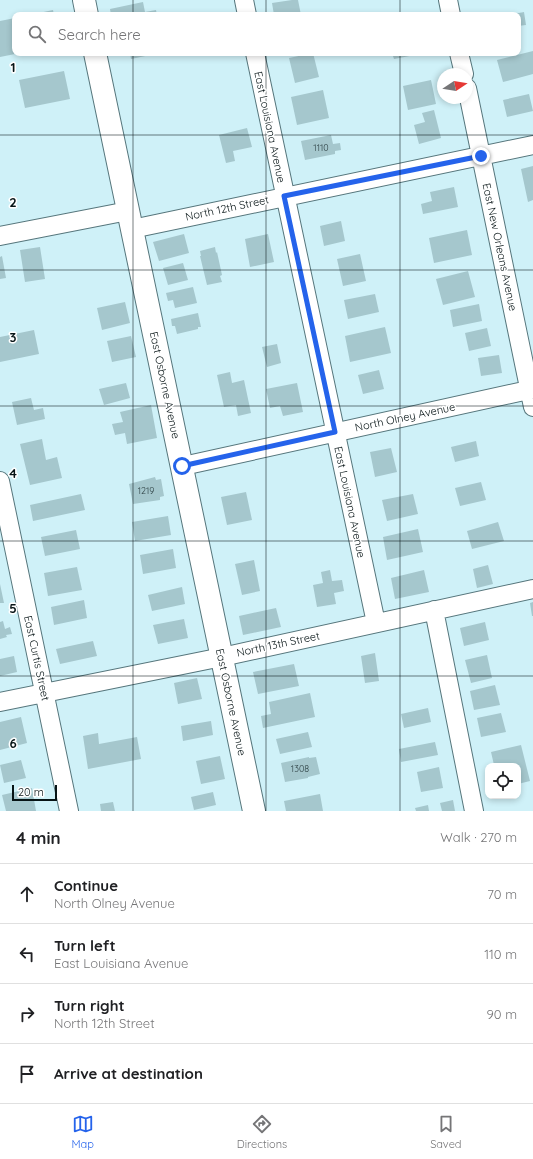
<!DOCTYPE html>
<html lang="en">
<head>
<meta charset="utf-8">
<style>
	body { margin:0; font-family:Quicksand,sans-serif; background:#f2f2f2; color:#202124 }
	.controls { position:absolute; right:12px; bottom:12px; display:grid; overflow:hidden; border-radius:8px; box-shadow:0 2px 6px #0003 }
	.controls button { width:36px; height:36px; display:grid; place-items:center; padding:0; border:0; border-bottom:1px solid #e0e0e0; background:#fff; color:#202124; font:20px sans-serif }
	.compass { position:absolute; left:437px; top:68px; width:36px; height:36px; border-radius:50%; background:#fff; box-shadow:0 2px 6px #0003; rotate:78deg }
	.scale { position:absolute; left:12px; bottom:10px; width:45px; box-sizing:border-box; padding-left:4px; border:2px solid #071416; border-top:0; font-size:11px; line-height:14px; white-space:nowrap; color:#071416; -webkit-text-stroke:3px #fff; paint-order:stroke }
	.stop { position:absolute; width:12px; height:12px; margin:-9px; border:3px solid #2563eb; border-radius:50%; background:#fff }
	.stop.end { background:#2563eb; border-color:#fff; box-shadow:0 1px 4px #0008 }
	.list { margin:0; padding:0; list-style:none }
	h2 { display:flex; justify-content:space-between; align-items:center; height:52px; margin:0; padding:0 16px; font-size:17px }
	h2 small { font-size:13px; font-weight:400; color:#757577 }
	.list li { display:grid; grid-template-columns:26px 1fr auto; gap:12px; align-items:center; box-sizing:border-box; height:60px; padding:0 16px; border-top:1px solid #e0e0e0 }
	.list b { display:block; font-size:15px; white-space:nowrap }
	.list p { margin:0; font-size:13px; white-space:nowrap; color:#757577 }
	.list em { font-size:13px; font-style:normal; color:#757577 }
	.icon { flex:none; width:22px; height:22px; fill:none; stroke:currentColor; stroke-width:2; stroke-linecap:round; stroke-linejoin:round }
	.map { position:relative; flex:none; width:533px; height:811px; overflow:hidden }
	.search { position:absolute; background:#fff; box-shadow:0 2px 6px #0003; left:12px; right:12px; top:12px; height:44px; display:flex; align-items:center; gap:10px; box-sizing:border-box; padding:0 14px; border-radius:8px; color:#757577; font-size:15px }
	.sheet { height:292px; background:#fff }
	nav { display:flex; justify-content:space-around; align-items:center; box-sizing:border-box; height:56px; border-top:1px solid #e0e0e0; background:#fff; font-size:11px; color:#757577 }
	nav a { display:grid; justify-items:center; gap:2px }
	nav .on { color:#2563eb }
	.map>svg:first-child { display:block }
	.building { fill:#a5c7cd }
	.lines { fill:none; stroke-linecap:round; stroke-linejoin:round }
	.street-casing { stroke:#56767c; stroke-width:20 }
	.secondary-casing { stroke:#56767c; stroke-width:24 }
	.street { stroke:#fff; stroke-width:18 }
	.secondary { stroke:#fff; stroke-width:22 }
	.route { stroke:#2563eb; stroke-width:5 }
	.grid { fill:none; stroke:#071416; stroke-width:1; stroke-opacity:0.55 }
	.labels { text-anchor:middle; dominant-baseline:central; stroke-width:3; stroke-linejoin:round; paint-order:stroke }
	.number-label { font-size:9px; fill:#2e4144 }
	.street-label { font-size:11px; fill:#071416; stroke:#fff }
	.grid-label { font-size:13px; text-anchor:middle; font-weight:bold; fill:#071416; stroke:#fff; stroke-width:3; stroke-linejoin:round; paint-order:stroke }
</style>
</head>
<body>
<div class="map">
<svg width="533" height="811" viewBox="0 0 533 811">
	<rect width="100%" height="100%" fill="#cff1f8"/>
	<path class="building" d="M292 0H298L301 15H274L272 3Z
		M143 2 145 12 156 10 157 15H111L110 9Z
		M53 10 54 15H34V14Z
		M524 12 526 25 518 26V15L514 14Z
		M15 18V54L0 57V21Z
		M533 51V74L503 82 497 60Z
		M130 53H155V54L131 59Z
		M313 53 319 77 295 83 289 58Z
		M392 53H420V54L394 59Z
		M64 71 70 99 25 108 19 80Z
		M431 80 436 104 408 110 403 86Z
		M323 90 329 118 297 125 291 97Z
		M529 94 533 111 507 117 503 100Z
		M434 110 441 138 419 144 414 125 425 122 422 113Z
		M247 128 252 147 233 151 235 161 226 163 219 135Z
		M331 135 333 144 340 143 341 150 335 151V154L305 160 301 141Z
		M533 166V200L528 202 521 169Z
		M454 187 458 207 423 214 421 204 432 201 430 192Z
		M341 221 345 241 324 246 320 226Z
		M467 230 472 255 434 263 429 238Z
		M184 234 189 253 159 261 153 242Z
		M268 234 274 262 250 267 245 239Z
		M40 247 45 279 25 282 20 250Z
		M215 247 216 253 217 252 222 275 220 276 222 282 207 285 200 256H201L200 251Z
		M360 254 366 281 343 286 337 259Z
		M2 256 6 278 0 279V257Z
		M183 263 188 280 168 285 163 268Z
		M468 271 475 297 443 305 436 279Z
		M193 287 197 303 175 308 173 300 168 301 166 293Z
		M375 294 379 312 348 319 344 300Z
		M125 302 130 323 102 330 97 308Z
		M479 304 482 321 453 327 450 310Z
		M198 313 201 327H198V329L177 334 175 326H172L171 319Z
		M385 327 391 353 350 362 345 336Z
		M487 328 491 346 469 351 465 333Z
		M34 330 39 354 0 362V337Z
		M131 336 136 357 112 362 107 341Z
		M277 344 281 363 267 367 262 347Z
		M499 355 502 373 481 376 478 358Z
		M379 370 384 389 363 394 358 375Z
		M230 372 232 383 244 380 251 413 238 416 236 405 224 407 217 375Z
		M126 383 130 398 104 405 99 389Z
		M297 383 303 412 283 416 280 406 270 408 266 389Z
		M31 398 34 410 43 408 45 419 17 425 12 402Z
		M151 405 157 438 127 444 125 433 115 435 112 424 123 422 120 412Z
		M42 439 46 460 57 457 62 478 30 485 20 444Z
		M476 441 479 456 455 462 451 447Z
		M391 448 397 472 375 477 370 452Z
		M155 477 156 480 161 479 164 496 160 497V500L133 504 129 484Z
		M481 482 486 500 460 506 455 488Z
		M246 492 252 520 227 525 221 497Z
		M81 494 85 510 33 521 30 505Z
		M413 494 418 514 387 521 382 500Z
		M168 516 171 535 135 541 132 522Z
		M498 522 504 541 472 549 467 531Z
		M418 529 423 552 387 560 383 537Z
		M76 530 80 549 45 556 41 537Z
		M173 549 176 568 143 574 140 555Z
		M254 560 260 591 242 595 235 564Z
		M488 565 493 584 477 588 473 569Z
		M77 567 82 590 48 596 44 573Z
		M330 570 332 581 342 580 344 591 334 593 336 604 317 607 313 585 323 583 321 572Z
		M424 570 429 592 395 599 391 578Z
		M0 584 4 603H0Z
		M182 587 185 604 152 611 148 595Z
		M84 600 87 618 54 625 51 607Z
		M533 602V616H532L530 603Z
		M276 608 281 627 243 635 239 616Z
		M184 619 188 638 158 644 153 625Z
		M3 621 5 629 10 627 12 634 6 635 7 637 0 639V622Z
		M485 622 489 640 464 646 460 628Z
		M93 641 97 656 60 664 56 649Z
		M375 653 379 681 365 683 361 656Z
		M487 655 492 678 471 683 465 660Z
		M14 656 17 672 0 676V659Z
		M294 664 299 686 258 694 253 672Z
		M197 678 202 699 178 704 174 683Z
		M495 685 500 705 474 710 470 691Z
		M310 693 315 717 263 728 261 716 271 714 269 702Z
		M428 708 431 722 404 728 401 714Z
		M501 713 506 732 481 737 477 718Z
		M21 717 27 743 0 750V722Z
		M211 721 213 735 183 741 181 726Z
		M308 732 312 747 280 754 276 739Z
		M98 733 99 744 137 737 141 759 88 769 83 736Z
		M435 742 438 755 401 762 399 749Z
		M521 745 530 781 518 784V766H503L502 763 494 765 491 752Z
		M220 756 225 779 201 784 196 761Z
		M309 757V758L316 757 320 774 308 777V778L285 782 281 763Z
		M21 760 26 778 4 783 0 765Z
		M439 767 443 788 421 792 417 772Z
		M32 788 36 811H6L2 795Z
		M213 792 216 805 194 810 191 797Z
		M320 794 323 811H286L284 801Z
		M453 800 455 811H442L440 803Z
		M113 802 115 811H101L100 804Z
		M428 805 429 811H416L415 808Z"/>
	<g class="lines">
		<defs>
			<path id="street" d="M244 0 247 15
				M448 0 451 15
				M255 53 376 623
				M459 53 464 74
				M467 88 533 407
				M132 229 533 145
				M0 236 128 211
				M183 466 533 389
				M0 481 69 811
				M434 610 474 811
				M0 702 222 657 533 589"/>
			<path id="secondary" d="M84 0 87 15
				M95 53 254 811"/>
		</defs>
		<use href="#street" class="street-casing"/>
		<use href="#secondary" class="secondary-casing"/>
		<use href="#street" class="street"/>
		<use href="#secondary" class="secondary"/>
	</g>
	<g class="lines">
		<path class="route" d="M182 466 335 432 284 196 481 156"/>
	</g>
	<path class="grid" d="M133 0V15M266 0V15M400 0V15M133 53V811M266 53V811M400 53V811M0 135H533M0 270H533M0 406H533M0 541H533M0 676H533"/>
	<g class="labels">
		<g class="number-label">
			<text x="321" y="147">1110</text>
			<text x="146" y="490">1219</text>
			<text x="300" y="768">1308</text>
		</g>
		<g class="street-label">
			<text transform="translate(270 127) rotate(78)">East Louisiana Avenue</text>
			<text transform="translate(227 208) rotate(-12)">North 12th Street</text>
			<text transform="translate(500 247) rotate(78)">East New Orleans Avenue</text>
			<text transform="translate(165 385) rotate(78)">East Osborne Avenue</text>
			<text transform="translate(405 417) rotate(-12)">North Olney Avenue</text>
			<text transform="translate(350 502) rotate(78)">East Louisiana Avenue</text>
			<text transform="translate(278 644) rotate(-12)">North 13th Street</text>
			<text transform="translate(37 658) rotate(78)">East Curtis Street</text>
			<text transform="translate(231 702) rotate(78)">East Osborne Avenue</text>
		</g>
	</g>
	<g class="grid-label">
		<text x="13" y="72">1</text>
		<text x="13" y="207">2</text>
		<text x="13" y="342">3</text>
		<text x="13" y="478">4</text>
		<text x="13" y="613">5</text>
		<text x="13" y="748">6</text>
	</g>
</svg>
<div class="controls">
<button><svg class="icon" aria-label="locate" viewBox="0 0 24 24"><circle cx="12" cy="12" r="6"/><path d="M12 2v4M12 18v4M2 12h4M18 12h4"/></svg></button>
</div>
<svg class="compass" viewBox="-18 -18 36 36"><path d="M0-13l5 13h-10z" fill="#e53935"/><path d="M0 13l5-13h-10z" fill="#757577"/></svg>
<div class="scale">20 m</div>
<div class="stop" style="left:182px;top:466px"></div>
<div class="stop end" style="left:481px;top:156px"></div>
<div class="search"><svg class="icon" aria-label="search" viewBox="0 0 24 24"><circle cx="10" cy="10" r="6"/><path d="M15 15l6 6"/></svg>Search here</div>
</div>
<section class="sheet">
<h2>4 min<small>Walk · 270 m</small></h2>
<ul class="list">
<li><svg class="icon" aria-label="ahead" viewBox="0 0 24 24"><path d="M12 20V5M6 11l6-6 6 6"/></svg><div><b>Continue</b><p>North Olney Avenue</p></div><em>70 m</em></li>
<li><svg class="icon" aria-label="left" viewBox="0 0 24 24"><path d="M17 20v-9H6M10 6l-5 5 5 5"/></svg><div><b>Turn left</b><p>East Louisiana Avenue</p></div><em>110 m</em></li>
<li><svg class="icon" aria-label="right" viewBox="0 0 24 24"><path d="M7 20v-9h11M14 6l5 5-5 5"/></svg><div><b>Turn right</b><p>North 12th Street</p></div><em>90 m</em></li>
<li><svg class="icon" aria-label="arrive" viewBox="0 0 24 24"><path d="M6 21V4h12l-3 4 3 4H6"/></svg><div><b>Arrive at destination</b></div></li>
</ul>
</section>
<nav>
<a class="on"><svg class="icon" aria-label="map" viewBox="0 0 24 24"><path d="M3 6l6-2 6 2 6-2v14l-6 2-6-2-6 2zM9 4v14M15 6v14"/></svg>Map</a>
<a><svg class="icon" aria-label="directions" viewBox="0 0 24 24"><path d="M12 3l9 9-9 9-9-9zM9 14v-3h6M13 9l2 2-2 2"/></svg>Directions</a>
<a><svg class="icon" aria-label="saved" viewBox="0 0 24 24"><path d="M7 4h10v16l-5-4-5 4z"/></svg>Saved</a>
</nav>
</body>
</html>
